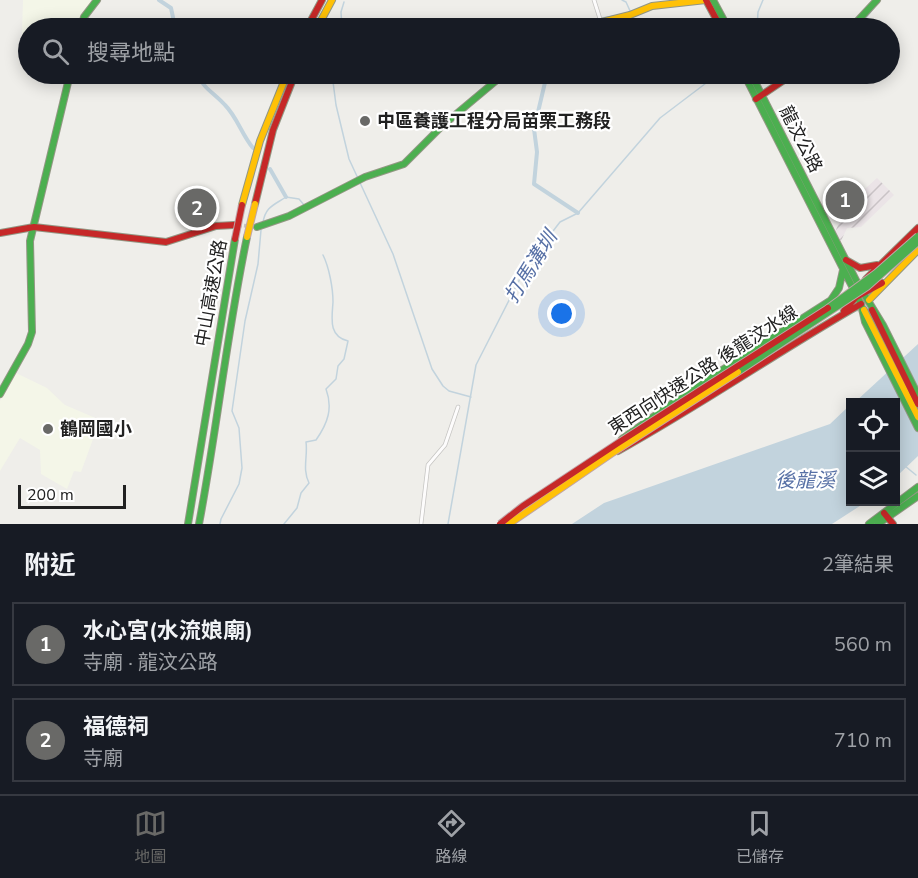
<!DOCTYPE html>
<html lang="zh-TW">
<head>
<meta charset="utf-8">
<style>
	body { margin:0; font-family:"Nunito Sans","Noto Sans TC",sans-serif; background:#20242c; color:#f1f3f6 }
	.controls { position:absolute; right:18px; bottom:18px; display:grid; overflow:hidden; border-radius:0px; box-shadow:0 3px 15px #0003 }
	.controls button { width:54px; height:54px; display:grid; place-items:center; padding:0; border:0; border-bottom:2px solid #363941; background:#171b24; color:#f1f3f6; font:30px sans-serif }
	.scale { position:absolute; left:18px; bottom:15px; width:108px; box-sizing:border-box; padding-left:6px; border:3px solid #212121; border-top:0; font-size:16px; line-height:21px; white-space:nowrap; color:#212121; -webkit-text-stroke:4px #fff; paint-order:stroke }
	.you { position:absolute; left:562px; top:314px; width:21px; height:21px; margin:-15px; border:4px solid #fff; border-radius:50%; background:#1a73e8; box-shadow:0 0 0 9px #1a73e833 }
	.badge { display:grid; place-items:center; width:39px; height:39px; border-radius:50%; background:#696967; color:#fff; font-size:20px; font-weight:700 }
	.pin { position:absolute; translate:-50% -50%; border:3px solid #fff; box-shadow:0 2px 6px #0006 }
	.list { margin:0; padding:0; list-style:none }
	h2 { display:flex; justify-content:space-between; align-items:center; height:78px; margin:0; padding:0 24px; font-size:26px }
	h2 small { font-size:20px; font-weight:400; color:#9ea1a6 }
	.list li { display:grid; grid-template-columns:39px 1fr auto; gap:18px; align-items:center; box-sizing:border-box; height:84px; margin:0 12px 12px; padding:0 12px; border:2px solid #363941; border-radius:0px }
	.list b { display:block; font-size:22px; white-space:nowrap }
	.list p { margin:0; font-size:20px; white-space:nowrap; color:#9ea1a6 }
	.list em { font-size:20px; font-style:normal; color:#9ea1a6 }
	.icon { flex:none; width:33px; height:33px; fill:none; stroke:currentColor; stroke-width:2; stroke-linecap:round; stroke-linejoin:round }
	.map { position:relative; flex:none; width:918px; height:524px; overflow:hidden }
	.search { position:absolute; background:#171b24; box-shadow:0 3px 15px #0003; left:18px; right:18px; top:18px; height:66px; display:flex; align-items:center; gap:15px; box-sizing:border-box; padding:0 21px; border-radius:33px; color:#9ea1a6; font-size:22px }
	.sheet { height:270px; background:#171b24 }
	nav { display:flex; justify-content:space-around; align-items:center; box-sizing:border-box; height:84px; border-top:2px solid #363941; background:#171b24; font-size:16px; color:#9ea1a6 }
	nav a { display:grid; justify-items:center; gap:3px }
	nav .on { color:#696967 }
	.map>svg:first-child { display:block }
	.industrial { fill:url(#industrial-furrows) }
	.education { fill:#f4f6e8 }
	.water { fill:#c2d3dd }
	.pier { fill:#dedddc }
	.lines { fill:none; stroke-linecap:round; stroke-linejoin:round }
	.stream { stroke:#c2d3dd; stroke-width:1.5 }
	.canal { stroke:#c2d3dd; stroke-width:4 }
	.secondary-tunnel { stroke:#c6c5c2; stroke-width:4; stroke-dasharray:4 2; stroke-linecap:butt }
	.street-casing { stroke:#c5c4c2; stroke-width:4.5 }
	.fast-casing { stroke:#939784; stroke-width:8 }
	.slow-casing { stroke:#939784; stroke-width:8 }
	.jam-casing { stroke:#939784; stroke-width:8 }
	.street { stroke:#fdfcfc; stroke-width:3 }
	.fast { stroke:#4caf50; stroke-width:6 }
	.slow { stroke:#ffc107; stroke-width:6 }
	.jam { stroke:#c62828; stroke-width:6 }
	.fast-bridge-casing { stroke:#c0a5a8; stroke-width:8; stroke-linecap:butt }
	.slow-bridge-casing { stroke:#c0a5a8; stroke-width:8; stroke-linecap:butt }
	.jam-bridge-casing { stroke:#c0a5a8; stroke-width:8; stroke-linecap:butt }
	.fast-bridge { stroke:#4caf50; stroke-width:6 }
	.slow-bridge { stroke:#ffc107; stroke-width:6 }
	.jam-bridge { stroke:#c62828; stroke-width:6 }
	.poi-dot { fill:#696967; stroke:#fff; stroke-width:2 }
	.labels { text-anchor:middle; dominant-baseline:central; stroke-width:4.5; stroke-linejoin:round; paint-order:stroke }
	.poi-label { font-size:18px; font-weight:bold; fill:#212121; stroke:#fff; text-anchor:start }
	.street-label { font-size:18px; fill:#212121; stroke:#fff }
	.water-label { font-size:20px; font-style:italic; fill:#5871a6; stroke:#fff }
</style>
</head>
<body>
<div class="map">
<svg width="918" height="524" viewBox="0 0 918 524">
	<defs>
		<pattern id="industrial-furrows" width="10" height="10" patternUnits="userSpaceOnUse" patternTransform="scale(1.5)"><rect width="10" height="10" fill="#ebe4e7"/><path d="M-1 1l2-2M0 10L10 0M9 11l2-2" fill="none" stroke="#c9c3c6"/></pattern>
	</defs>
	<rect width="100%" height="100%" fill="#efeeea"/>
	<path class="industrial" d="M877 178 894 195 861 227 847 228 841 241 835 232 847 205Z"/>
	<path class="education" d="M23 0H93L81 16 78 28H28V65L21 63Z
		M16 373 47 388 65 405 100 420 81 472 74 471 67 489 41 474 40 450 20 438 0 471V401Z"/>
	<path class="water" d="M918 344V456L896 477V403H854Z
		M850 405V502H866L832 524H572L604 503 830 424Z"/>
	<path class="pier" d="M876 294 873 301 918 386V429L860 313 853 310Z"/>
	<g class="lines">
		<path class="stream" d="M622 0 626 2 631 13
			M342 28 341 12 344 2
			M572 28 574 25 589 20 627 14
			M757 28 758 12 763 0
			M858 28 880 0
			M332 74 336 105 349 159 393 254 432 369 443 386 449 391 471 397
			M263 223C265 207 274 205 286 197L299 199 304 205
			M905 466 916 475
			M220 524 221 519 239 484 242 468 239 428 232 411 245 321 258 264 261 230
			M284 524 297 508 301 493 309 483C302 469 308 456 306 442L316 440C328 423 333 408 326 389L336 379 338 366 344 359 348 341C328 336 332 318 333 302 333 288 329 267 323 255
			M448 524 476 365 527 265 560 222 578 213 660 118 718 74"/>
		<path class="canal" d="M159 0 171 8 174 22 179 28
			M197 74C205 90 213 92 225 105 237 117 242 135 253 148
			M547 74 534 129 537 152 534 184 578 213
			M270 169 286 197"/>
		<path class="secondary-tunnel" d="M238 225 257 227"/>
		<defs>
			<path id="street" d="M594 0 601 22
				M421 524 428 465 445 445 458 407"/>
			<path id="fast" d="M713 0 728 28
				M81 28 84 17 97 0
				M851 28 877 0
				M744 74 861 304 865 322 918 428
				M751 74 859 286 883 325 918 395
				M257 227 289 216 365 177 404 164 442 126 504 74
				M0 394 28 344 32 332 30 241 70 74
				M622 439 691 390 831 300 839 288 843 270
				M188 524 235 239
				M199 524C217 429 227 332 247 237
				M869 524 918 487
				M878 524 918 496"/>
			<path id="slow" d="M317 28 332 0
				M578 28 630 15 652 6 706 0
				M242 205 260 141 287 74
				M869 300 918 250
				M864 310 918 417"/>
			<path id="jam" d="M706 0 721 28
				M307 28 322 0
				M756 99 793 74
				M255 204 273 130 295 74
				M0 233 34 227 166 242 216 226 234 225
				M846 260 860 268 877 265
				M866 279 918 228
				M872 310 918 404
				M844 311 856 297 882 283
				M618 451C701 405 779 351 861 304
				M884 513 893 524"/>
		</defs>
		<use href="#street" class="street-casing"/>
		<use href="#fast" class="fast-casing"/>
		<use href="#slow" class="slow-casing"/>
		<use href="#jam" class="jam-casing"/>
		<use href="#street" class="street"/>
		<use href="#fast" class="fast"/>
		<use href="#slow" class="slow"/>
		<use href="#jam" class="jam"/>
		<defs>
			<path id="fast-bridge" d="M828 308 876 273 918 236
				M738 372 867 287 918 242"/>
			<path id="slow-bridge" d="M247 237 255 204
				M509 524 611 454 738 372"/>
			<path id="jam-bridge" d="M235 239 242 205
				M500 524 523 506 618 443 828 308"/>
		</defs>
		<use href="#fast-bridge" class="fast-bridge-casing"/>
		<use href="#slow-bridge" class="slow-bridge-casing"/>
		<use href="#jam-bridge" class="jam-bridge-casing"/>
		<use href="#fast-bridge" class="fast-bridge"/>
		<use href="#slow-bridge" class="slow-bridge"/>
		<use href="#jam-bridge" class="jam-bridge"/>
	</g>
	<g class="poi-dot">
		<circle cx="365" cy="121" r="6"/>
		<circle cx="48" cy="429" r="6"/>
	</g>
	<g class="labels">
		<g class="poi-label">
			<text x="377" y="121">中區養護工程分局苗栗工務段</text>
			<text x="60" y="429">鶴岡國小</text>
		</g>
		<g class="street-label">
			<text transform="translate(801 139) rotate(63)">龍汶公路</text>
			<text transform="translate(211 293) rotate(-80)">中山高速公路</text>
			<text transform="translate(703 370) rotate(-33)">東西向快速公路 後龍汶水線</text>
		</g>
		<g class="water-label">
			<text transform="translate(531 267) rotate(-58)">打馬溝圳</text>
			<text x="805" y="480">後龍溪</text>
		</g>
	</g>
</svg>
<div class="controls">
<button><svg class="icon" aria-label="locate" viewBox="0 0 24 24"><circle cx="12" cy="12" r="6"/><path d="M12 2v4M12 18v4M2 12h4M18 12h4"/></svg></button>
<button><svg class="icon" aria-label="layers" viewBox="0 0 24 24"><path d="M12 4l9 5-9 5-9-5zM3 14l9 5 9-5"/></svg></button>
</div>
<div class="scale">200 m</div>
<div class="you"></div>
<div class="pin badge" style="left:845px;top:200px">1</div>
<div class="pin badge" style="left:197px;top:208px">2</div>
<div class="search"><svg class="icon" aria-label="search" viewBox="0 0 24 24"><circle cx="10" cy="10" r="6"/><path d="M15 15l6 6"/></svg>搜尋地點</div>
</div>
<section class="sheet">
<h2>附近<small>2筆結果</small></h2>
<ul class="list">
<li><span class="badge">1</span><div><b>水心宮(水流娘廟)</b><p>寺廟 · 龍汶公路</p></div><em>560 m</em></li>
<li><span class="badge">2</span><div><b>福德祠</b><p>寺廟</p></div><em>710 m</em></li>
</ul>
</section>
<nav>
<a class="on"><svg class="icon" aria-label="map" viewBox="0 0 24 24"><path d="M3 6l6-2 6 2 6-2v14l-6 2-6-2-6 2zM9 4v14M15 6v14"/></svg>地圖</a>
<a><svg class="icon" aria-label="directions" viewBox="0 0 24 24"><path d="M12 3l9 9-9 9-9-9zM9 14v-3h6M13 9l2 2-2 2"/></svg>路線</a>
<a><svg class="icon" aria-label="saved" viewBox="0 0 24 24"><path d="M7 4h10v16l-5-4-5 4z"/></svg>已儲存</a>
</nav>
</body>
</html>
